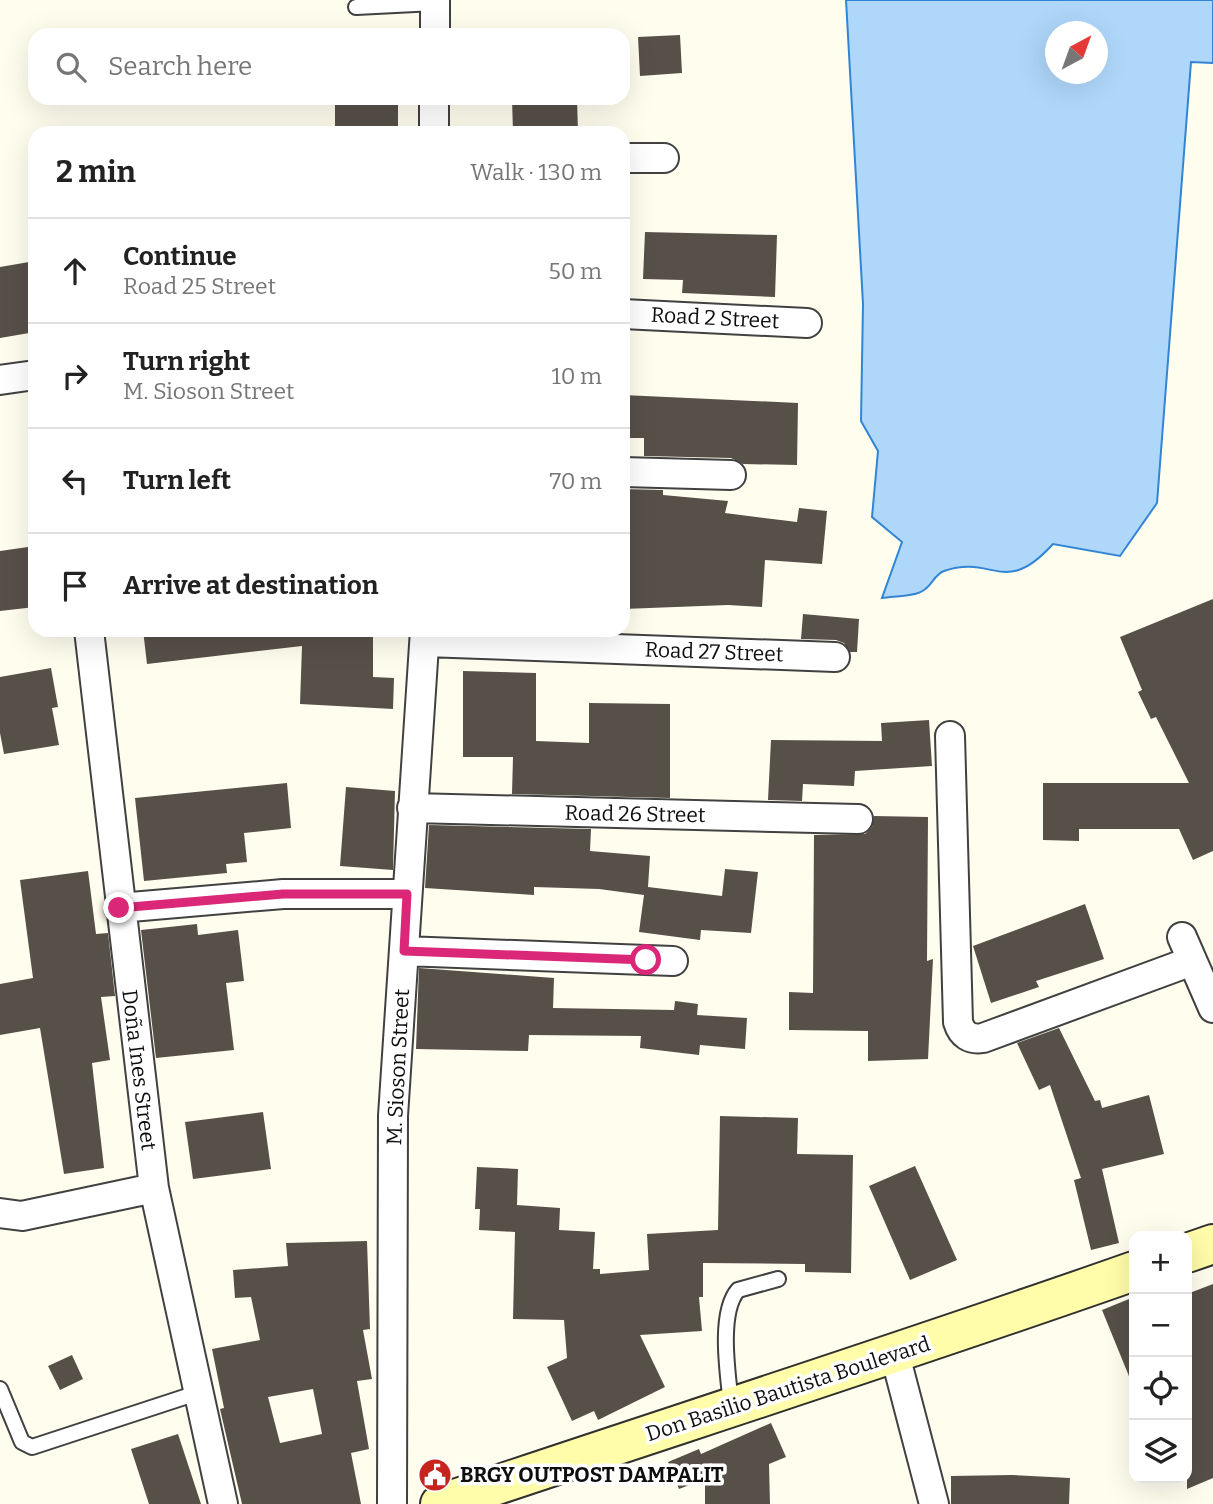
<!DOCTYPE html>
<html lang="en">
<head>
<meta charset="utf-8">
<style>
	body { margin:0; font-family:Bitter,serif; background:#f6f6f6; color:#222 }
	.controls { position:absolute; right:21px; bottom:21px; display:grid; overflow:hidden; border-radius:14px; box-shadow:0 7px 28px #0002 }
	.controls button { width:63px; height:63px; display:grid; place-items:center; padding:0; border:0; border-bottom:2px solid #e0e0e0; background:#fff; color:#222; font:35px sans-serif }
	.compass { position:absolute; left:1045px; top:21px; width:63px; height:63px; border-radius:50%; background:#fff; box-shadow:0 7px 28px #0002; rotate:41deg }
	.stop { position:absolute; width:21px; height:21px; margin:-16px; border:5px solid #db2777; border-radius:50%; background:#fff }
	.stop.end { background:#db2777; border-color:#fff; box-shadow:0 2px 7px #0008 }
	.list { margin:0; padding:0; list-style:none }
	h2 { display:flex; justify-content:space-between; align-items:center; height:91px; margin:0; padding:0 28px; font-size:30px }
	h2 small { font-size:23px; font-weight:400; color:#767676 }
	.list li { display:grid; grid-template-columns:46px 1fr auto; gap:21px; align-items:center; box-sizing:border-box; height:105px; padding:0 28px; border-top:2px solid #e0e0e0 }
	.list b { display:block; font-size:26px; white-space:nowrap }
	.list p { margin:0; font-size:23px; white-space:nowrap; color:#767676 }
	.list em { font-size:23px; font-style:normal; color:#767676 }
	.icon { flex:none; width:38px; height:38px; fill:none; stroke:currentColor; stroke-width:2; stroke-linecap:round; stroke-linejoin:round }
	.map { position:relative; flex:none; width:1213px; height:1504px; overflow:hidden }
	.search { position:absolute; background:#fff; box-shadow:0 7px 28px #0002; left:28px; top:28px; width:602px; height:77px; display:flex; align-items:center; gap:18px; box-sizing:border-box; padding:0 24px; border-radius:21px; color:#767676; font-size:26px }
	.panel { position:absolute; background:#fff; box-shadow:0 7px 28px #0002; left:28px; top:126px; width:602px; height:511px; border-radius:21px }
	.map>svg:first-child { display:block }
	.water { fill:#afd7fa; stroke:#3285d5; stroke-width:2; fill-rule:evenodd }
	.building { fill:#575049; fill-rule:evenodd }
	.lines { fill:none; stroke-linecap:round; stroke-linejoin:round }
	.service-casing { stroke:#414141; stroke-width:18 }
	.minor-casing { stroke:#414141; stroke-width:32 }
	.secondary-casing { stroke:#303030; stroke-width:42 }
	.service { stroke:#fff; stroke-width:14 }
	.minor { stroke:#fff; stroke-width:28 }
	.secondary { stroke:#fffda9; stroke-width:38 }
	.route { stroke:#db2777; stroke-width:9 }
	.labels { text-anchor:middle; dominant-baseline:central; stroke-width:7; stroke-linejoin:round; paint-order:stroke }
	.street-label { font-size:21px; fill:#0e0e0e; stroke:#fff }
	.poi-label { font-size:21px; font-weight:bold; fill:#0e0e0e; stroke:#fff; text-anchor:start }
</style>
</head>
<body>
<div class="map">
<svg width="1213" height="1504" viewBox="0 0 1213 1504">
	<rect width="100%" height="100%" fill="#fffdee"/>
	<path class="water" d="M846 0H1213V63L1191 62 1157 503 1120 556 1053 544C1004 598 994 554 944 571 935 574 932 585 924 590 915 597 893 596 882 598L902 542 872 517 878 451 861 421 863 304ZM1056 32H1098V74H1056Z"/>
	<path class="building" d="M680 35 682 73 640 76 638 37Z
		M335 98H398V133H335Z
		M512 98H577L578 133H513Z
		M645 232 777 235 775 297 682 293 683 280 643 279Z
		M35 261V332L0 338V267Z
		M623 395 798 403 797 465 743 464 731 458 644 456V438H623Z
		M623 489 663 490V495L728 501 725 513 797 522 799 508 827 511 822 564 765 560 762 607 728 605 623 609Z
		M35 546V607L0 611V551Z
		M1213 599V851L1193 860 1179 829H1079V841L1043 840V783H1189L1156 717 1151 719 1138 692 1142 690 1120 637Z
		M803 614 859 619 857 652H850L844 643 836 640 801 639Z
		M143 630H373V677L394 678 393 709 300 704 302 646 147 664Z
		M51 668 58 707 52 708 59 745 4 754 0 733V677Z
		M463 671 536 673V741L589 743V703L670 704V798L512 794 513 757H463Z
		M929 720 932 766 855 771 854 786 803 784 802 801 768 800 771 740 882 741 881 723Z
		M287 783 291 828 244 833 247 862 226 864 227 873 144 881 135 798Z
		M346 787 395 791 393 870 340 866Z
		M874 816 928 817 927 961 933 959 928 1059 868 1061V1031L789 1030V992L813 993 814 835 865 834 872 827Z
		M429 825 591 829 590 851 650 856 648 887 722 896 725 869 758 872 751 933 701 930 700 940 639 932 644 895 599 889 534 887V895L425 888Z
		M88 871 96 934 108 933 115 996 101 997 110 1060 92 1063 104 1168 64 1174 40 1028 0 1035V984L33 978 20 880Z
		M1085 904 1104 959 1036 981 1039 987 991 1003 973 946Z
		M197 924 198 935 238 930 244 981 226 983 234 1050 156 1058 141 930Z
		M419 968 554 978 553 1008 674 1010 675 1001 698 1004 697 1015 747 1018 745 1049 700 1045 699 1055 640 1048 641 1036 529 1035 528 1051 416 1049Z
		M1059 1028 1095 1101 1100 1100 1102 1108 1149 1095 1164 1154 1102 1169 1119 1243 1091 1250 1074 1180 1081 1178 1050 1085 1039 1090 1017 1043Z
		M263 1112 271 1169 193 1179 185 1122Z
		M720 1116 798 1118 797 1154 853 1155 851 1273 805 1272V1264L703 1263V1297H699L702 1331 640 1335 665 1387 598 1420 594 1411 572 1421 547 1367 567 1358 564 1320 513 1319 515 1232 479 1230 480 1209H475L477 1167 518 1169 517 1205 560 1208 559 1230 595 1232 593 1269H600V1274L649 1270 647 1234 718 1230Z
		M915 1166 957 1260 910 1280 869 1186Z
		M367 1241 370 1329 363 1330 372 1379 357 1381 369 1449 351 1453 361 1504H242L220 1409 224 1408 212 1349 260 1340 251 1297 235 1298 233 1270 288 1266 286 1243ZM313 1389 322 1434 280 1443 268 1397Z
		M1213 1284V1478L1187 1489V1294Z
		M1134 1297V1386H1133L1102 1310Z
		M72 1355 83 1379 60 1390 48 1366Z
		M771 1423 786 1457 769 1464 770 1504H705V1479L679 1489 668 1462 699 1449 701 1454Z
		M178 1434 201 1504H149L131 1449Z
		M1012 1475 1070 1478 1069 1504H951V1476Z"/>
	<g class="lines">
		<defs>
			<path id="service" d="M356 7 435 3
				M0 1389 22 1442 32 1447 200 1392
				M731 1404C728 1375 718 1313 738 1290L778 1279"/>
			<path id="minor" d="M435 35V0
				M434 133V98
				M623 158H664
				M623 314 807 323
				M0 380 35 375
				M623 472 731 475
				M89 630 154 1188 223 1504
				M425 642 835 657
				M950 736 958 1022C962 1035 970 1040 983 1038L1192 961
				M412 808 858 819
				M119 908 283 894H407
				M1182 937 1213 1008
				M404 951 673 961
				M0 1213 22 1216 154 1188
				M895 1355 934 1504
				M392 1504 393 1116 425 630"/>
			<path id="secondary" d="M1187 1253 1213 1244
				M440 1504C672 1426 904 1352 1134 1271"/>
		</defs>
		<use href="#service" class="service-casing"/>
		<use href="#minor" class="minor-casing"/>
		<use href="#secondary" class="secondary-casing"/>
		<use href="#service" class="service"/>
		<use href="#minor" class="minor"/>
		<use href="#secondary" class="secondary"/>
	</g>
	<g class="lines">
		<path class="route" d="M119 908 283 894H407L404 951 646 960"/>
	</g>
	<defs>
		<symbol id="civic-disc" viewBox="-11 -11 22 22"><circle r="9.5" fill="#c6241d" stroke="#fff"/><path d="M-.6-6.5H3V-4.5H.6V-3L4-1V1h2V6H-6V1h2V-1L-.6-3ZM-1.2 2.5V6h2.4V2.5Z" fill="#fff"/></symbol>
	</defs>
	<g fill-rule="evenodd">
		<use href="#civic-disc" x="416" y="1456" width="38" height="38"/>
	</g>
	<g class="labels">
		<g class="street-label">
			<text transform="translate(715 318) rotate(3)">Road 2 Street</text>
			<text transform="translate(714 652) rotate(2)">Road 27 Street</text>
			<text transform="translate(635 814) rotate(1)">Road 26 Street</text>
			<text transform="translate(398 1067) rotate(-87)">M. Sioson Street</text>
			<text transform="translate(139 1070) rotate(83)">Doña Ines Street</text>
			<text transform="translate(788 1389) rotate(-18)">Don Basilio Bautista Boulevard</text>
		</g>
		<g class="poi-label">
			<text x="460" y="1475">BRGY OUTPOST DAMPALIT</text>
		</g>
	</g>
</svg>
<div class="controls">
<button>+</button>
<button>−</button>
<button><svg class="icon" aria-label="locate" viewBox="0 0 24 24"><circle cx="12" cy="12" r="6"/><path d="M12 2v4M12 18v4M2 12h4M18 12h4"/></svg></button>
<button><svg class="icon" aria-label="layers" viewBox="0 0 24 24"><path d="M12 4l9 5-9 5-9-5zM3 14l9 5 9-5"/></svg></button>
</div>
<svg class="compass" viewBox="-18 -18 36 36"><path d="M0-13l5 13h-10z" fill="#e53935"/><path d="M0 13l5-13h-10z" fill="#767676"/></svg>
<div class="stop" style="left:646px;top:960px"></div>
<div class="stop end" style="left:119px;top:908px"></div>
<div class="search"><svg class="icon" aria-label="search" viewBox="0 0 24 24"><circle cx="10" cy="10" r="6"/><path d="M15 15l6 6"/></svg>Search here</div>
<section class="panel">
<h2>2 min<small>Walk · 130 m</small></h2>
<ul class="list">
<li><svg class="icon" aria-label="ahead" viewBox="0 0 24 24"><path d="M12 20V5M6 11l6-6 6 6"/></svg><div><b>Continue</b><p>Road 25 Street</p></div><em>50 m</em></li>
<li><svg class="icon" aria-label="right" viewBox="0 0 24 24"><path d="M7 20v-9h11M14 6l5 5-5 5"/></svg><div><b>Turn right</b><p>M. Sioson Street</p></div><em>10 m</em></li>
<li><svg class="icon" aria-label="left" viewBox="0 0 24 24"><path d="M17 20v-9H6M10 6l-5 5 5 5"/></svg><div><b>Turn left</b></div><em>70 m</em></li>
<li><svg class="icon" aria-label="arrive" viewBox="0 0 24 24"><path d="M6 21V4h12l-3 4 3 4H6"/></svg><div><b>Arrive at destination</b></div></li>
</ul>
</section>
</div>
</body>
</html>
